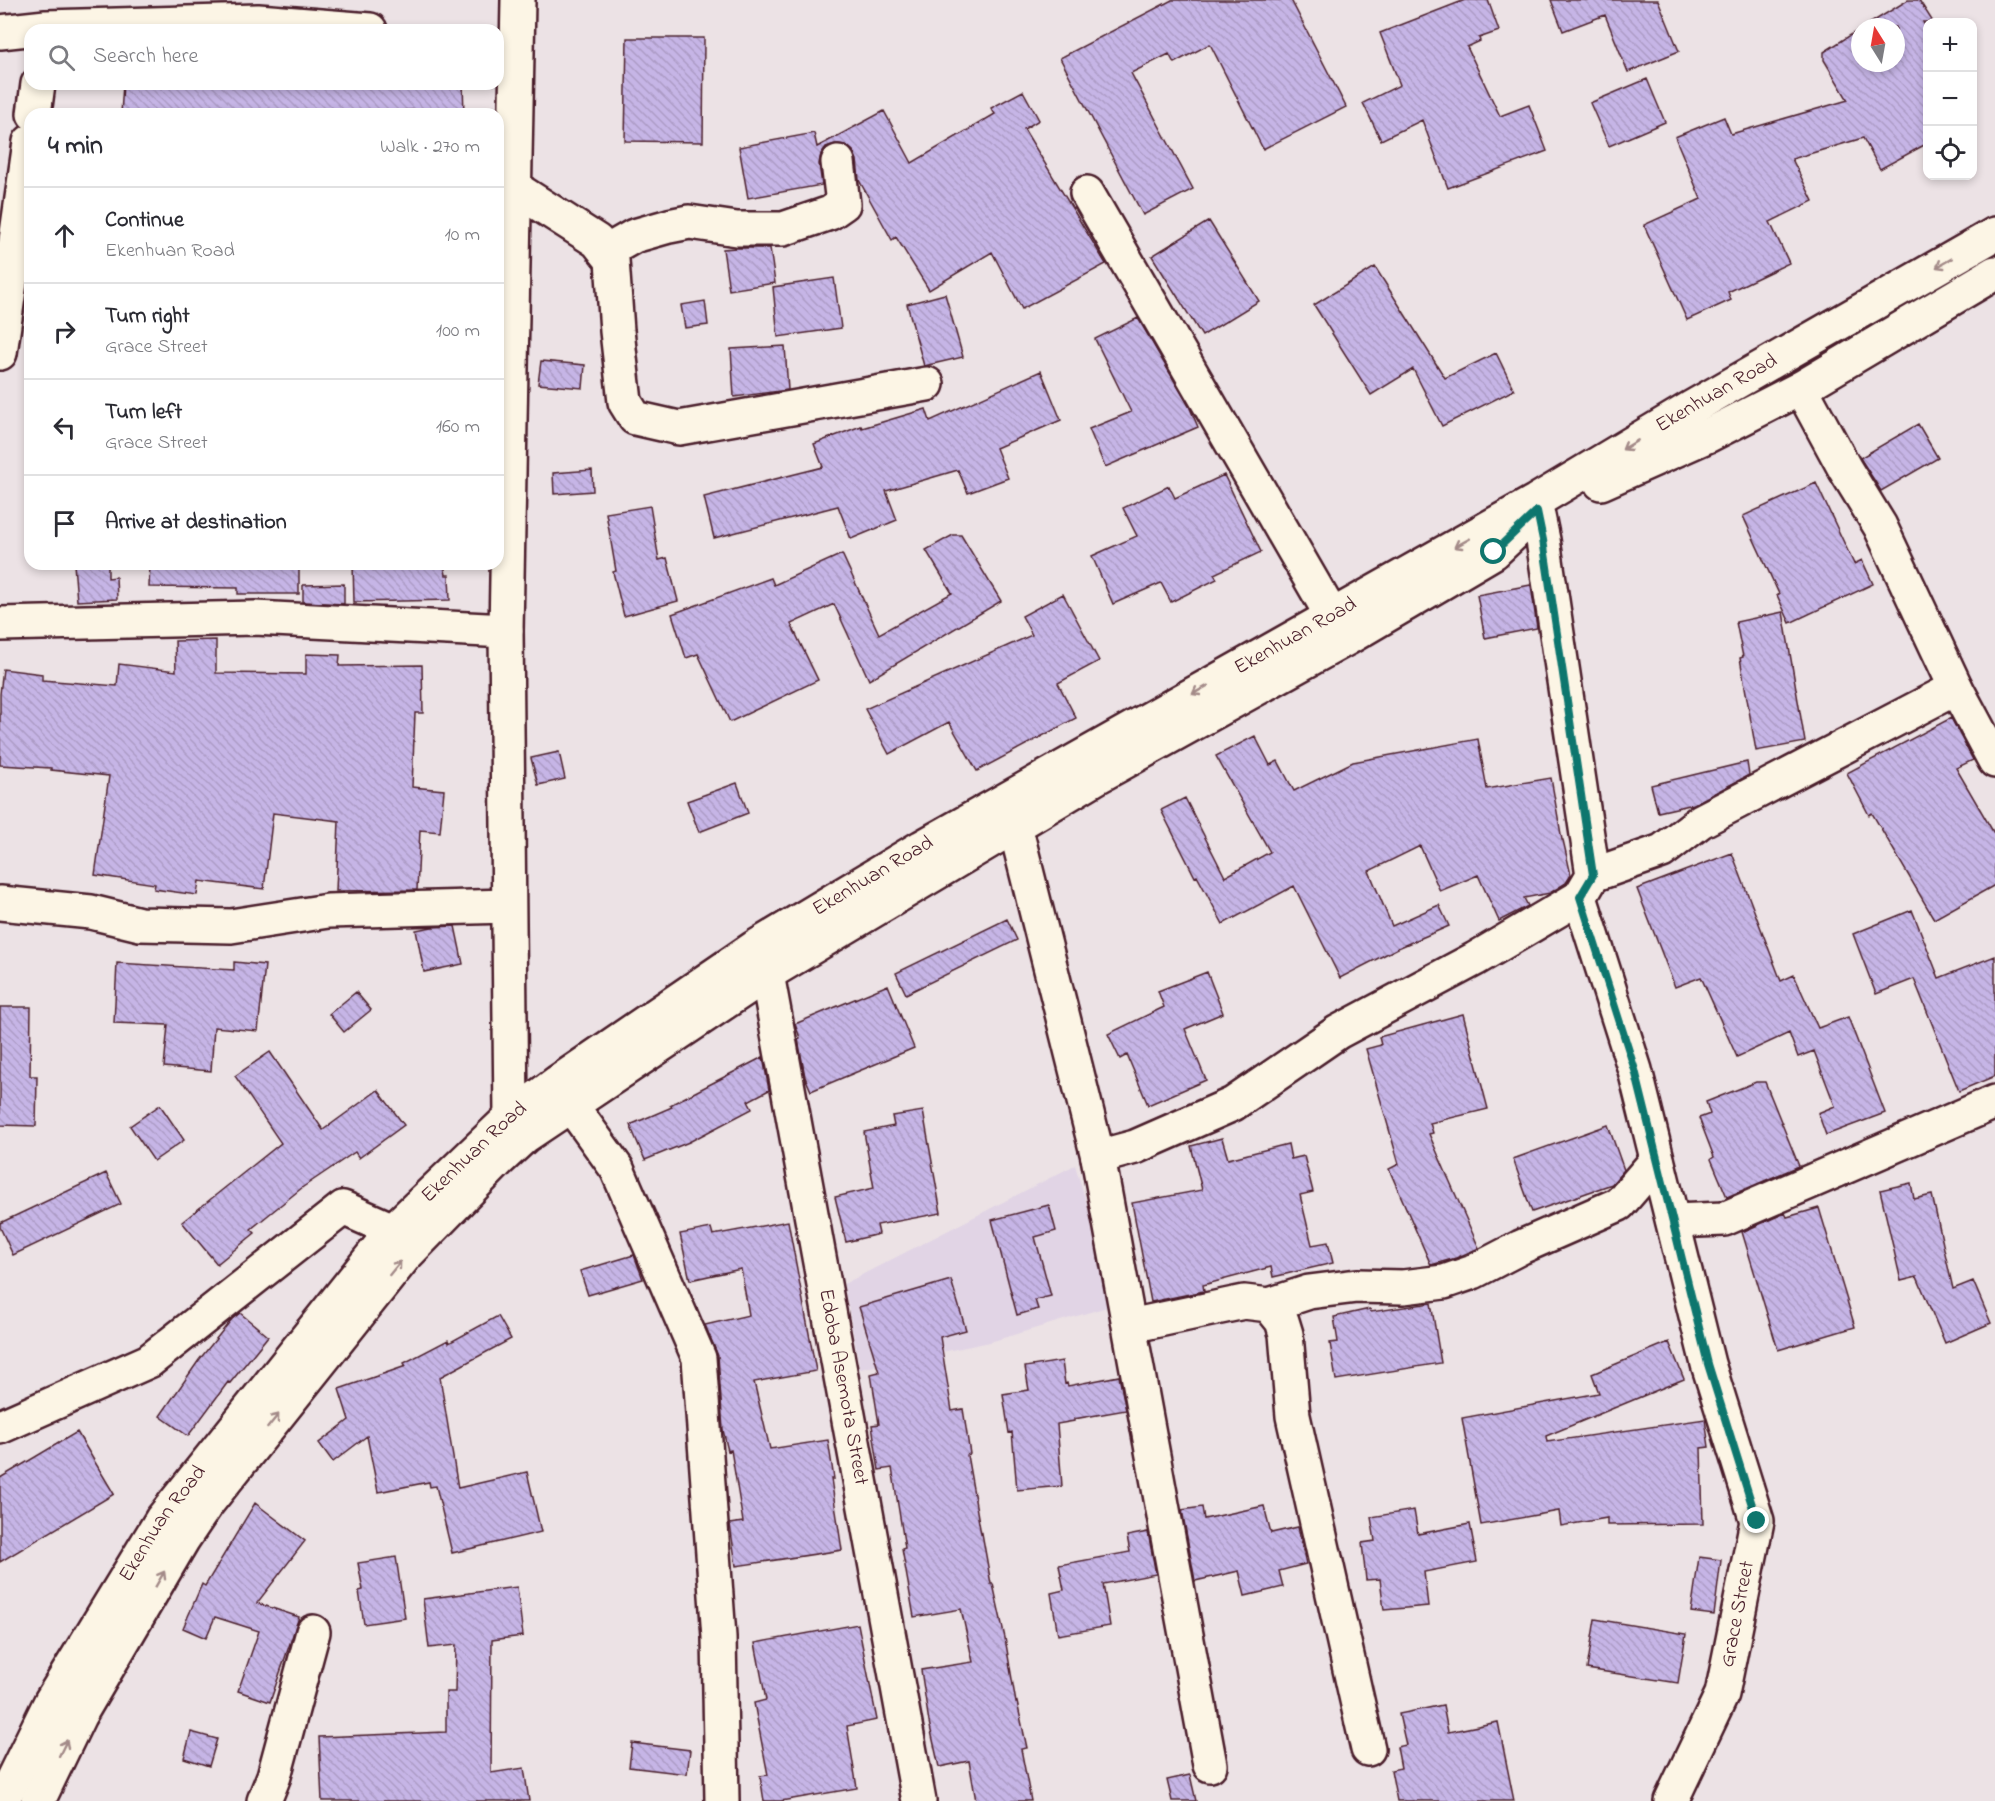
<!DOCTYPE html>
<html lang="en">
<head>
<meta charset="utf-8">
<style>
	body { margin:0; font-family:"Indie Flower",sans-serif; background:#f2f2f3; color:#2b2b33 }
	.controls { position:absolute; right:18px; top:18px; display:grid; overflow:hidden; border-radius:12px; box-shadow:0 3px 9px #0003 }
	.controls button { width:54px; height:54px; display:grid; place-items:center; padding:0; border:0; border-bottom:2px solid #e1e1e2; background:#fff; color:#2b2b33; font:30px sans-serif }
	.compass { position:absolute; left:1851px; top:18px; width:54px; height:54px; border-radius:50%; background:#fff; box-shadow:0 3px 9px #0003; rotate:349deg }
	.stop { position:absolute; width:18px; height:18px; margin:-14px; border:4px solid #0f766e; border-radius:50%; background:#fff }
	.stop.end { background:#0f766e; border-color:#fff; box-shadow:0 2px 6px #0008 }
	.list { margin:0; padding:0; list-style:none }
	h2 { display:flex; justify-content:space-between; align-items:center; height:78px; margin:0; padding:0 24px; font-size:26px }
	h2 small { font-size:20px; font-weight:400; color:#7c7c81 }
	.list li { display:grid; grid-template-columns:39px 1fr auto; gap:18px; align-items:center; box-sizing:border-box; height:96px; padding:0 24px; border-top:2px solid #e1e1e2 }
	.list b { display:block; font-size:22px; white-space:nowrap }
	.list p { margin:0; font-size:20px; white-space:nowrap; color:#7c7c81 }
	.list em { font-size:20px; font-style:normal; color:#7c7c81 }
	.icon { flex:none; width:33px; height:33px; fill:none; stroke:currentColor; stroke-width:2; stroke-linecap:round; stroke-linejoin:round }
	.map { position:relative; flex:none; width:1995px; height:1801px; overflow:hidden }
	.search { position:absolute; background:#fff; box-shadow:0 3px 9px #0003; left:24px; top:24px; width:480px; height:66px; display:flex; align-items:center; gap:15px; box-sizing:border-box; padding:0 21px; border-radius:18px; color:#7c7c81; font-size:22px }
	.panel { position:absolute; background:#fff; box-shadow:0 3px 9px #0003; left:24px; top:108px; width:480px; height:462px; border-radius:18px }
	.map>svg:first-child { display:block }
	.built { fill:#e1d4e5 }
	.building { fill:url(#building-back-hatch); stroke:#4a1f2b; stroke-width:1.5 }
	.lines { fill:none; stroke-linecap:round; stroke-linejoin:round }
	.minor-casing { stroke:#4a1f2b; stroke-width:38 }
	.major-casing { stroke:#4a1f2b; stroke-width:38 }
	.minor { stroke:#fcf5e5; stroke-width:33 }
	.major { stroke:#fcf5e5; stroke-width:33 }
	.oneway { stroke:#a38a88 }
	.route { stroke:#0f766e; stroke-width:8 }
	.labels { text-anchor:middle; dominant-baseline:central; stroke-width:6; stroke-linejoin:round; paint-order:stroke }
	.street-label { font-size:21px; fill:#4a1f2b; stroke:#fcf5e5 }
</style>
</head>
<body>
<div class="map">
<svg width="1995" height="1801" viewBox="0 0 1995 1801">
	<defs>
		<pattern id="building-back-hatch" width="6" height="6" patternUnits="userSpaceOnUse" patternTransform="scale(1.5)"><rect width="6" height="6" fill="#c6b5e6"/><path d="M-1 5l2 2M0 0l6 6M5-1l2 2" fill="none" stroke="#ac9bc5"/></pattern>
	</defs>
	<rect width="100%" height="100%" fill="#ece2e5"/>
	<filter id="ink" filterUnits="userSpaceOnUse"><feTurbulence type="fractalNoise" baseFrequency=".0167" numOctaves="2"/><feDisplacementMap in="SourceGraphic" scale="12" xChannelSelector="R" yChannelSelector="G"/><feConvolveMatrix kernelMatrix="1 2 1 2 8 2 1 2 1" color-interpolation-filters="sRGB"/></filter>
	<g filter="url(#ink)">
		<path class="built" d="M1075 1165 1117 1304 990 1342 860 1369 844 1284Z"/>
		<path class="building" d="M1172 0H1291L1346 107 1263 149 1210 44 1174 63 1169 54 1131 73 1193 189 1143 215 1060 58Z
			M1465 0H1488L1499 31 1479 38 1480 41 1467 47 1500 116 1529 105 1547 151 1448 188 1422 120 1381 140 1363 103 1400 85 1380 33Z
			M1551 0H1658L1679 51 1628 72 1605 15 1563 31Z
			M1908 0H1919L1933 22H1923L1928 31V143L1880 169 1863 138 1792 159 1813 201 1770 222 1789 263 1728 292 1731 300 1687 320 1644 225 1701 199 1675 137 1724 117 1731 134 1848 100 1824 60V52L1860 29V63H1896V27H1864Z
			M627 38H704L703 142 625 141Z
			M1647 79 1665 122 1609 146 1590 103Z
			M123 84H463L464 114H435L434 109 337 114 246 111V114H121Z
			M1023 91 1039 120 1024 129 1106 264 1022 309 992 252 929 290 896 237 892 240 859 180 857 160 853 151 845 145 835 144 826 147 821 154 819 164 822 185 748 198 739 147 814 133 817 147 884 111 912 163 995 114 991 108Z
			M1209 221 1259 301 1202 336 1152 256Z
			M736 248H770L775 283 729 290 723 249Z
			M1375 267 1445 378 1496 353 1514 390 1442 426 1413 369 1371 395 1314 305Z
			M834 278 841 328 778 337 773 287Z
			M945 294 963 357 924 366 907 304Z
			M705 301 708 325 685 328 681 305Z
			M1138 318 1189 406 1198 427 1105 467 1089 429 1131 412 1095 339Z
			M785 346 788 390 734 397 731 349Z
			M541 361 585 365 583 388 538 384Z
			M1041 371 1061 420 996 448 1008 478 968 493 958 470 886 491 897 520 851 539 838 506 714 538 704 497 823 467 814 444 861 426 862 428 926 409 930 421Z
			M1918 424 1938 458 1881 491 1860 458Z
			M592 470 593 491 554 494 553 473Z
			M1224 475 1261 552 1214 574 1217 579 1171 602 1161 583 1113 604 1092 556 1137 536 1123 508 1169 486 1175 498Z
			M1816 483 1854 564 1862 560 1873 584 1790 623 1777 595 1779 594 1743 516Z
			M650 506 659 560 667 558 678 601 624 616 613 572 616 571 606 513Z
			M953 535H961L1001 601 869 680 834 604 791 624 818 680 730 722 698 654 686 658 672 614 771 578 774 585 842 554 879 634 952 593 926 550Z
			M74 564H108V578L116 577 117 599 77 601Z
			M150 564 299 565V594H238V588L149 587Z
			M353 564H444L446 575H449L450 600 354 602Z
			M344 584V604L303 602V585Z
			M1531 585 1537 628 1485 638 1477 595Z
			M1063 594 1099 661 1058 683 1076 718 977 771 949 722 889 754 865 709 1032 635 1022 616Z
			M1783 612 1805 742 1756 751 1740 658 1743 657 1736 622Z
			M216 640V673L306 674V654L340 655 339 666 422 665 423 713H415L412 787 444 790 440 832 420 830 417 890 336 891 339 821 273 813 264 889 199 881 197 895 154 889 155 884 95 875 109 776 51 770V768L0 765V694L3 669 42 674V680L117 686 119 664 176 671 175 641Z
			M1951 718 1973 760 1956 768 1995 835V885L1934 919 1872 813 1869 815 1847 773Z
			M1255 736 1270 765 1278 761 1294 791 1353 762 1478 739 1487 789 1551 778 1562 840H1563L1571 875 1566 883 1550 893 1524 898 1528 906 1499 921 1478 875 1440 891 1420 846 1369 871 1392 926 1439 905 1449 926 1398 948 1340 978 1294 886 1223 924 1197 876 1195 877 1161 810 1185 798 1225 877 1270 852 1216 756Z
			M559 752 565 779 538 785 531 758Z
			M1747 762 1749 775 1694 804 1658 812 1651 785Z
			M737 783 748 813 699 832 687 801Z
			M1732 853 1781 981 1794 975 1818 1028 1848 1017 1885 1113 1826 1135 1818 1113 1835 1106 1814 1051 1798 1057 1789 1033 1737 1057 1701 977 1675 987 1637 889Z
			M1912 910 1939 978 1995 956V1076L1959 1091 1914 979 1876 994 1853 934Z
			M1007 919 1017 940 906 994 896 973Z
			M455 926 463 964 424 972 416 930 432 927Z
			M234 962 265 965 258 1031 214 1027 211 1071 164 1067 168 1025 114 1023 117 963 234 970Z
			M1207 972 1223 1013 1185 1029 1206 1080 1148 1105 1127 1055 1120 1059 1108 1034 1164 1007 1158 991Z
			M888 985 914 1048 811 1091 805 1077 798 1039 800 1038 795 1024Z
			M356 992 371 1010 344 1032 329 1014Z
			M0 1007H31L30 1076H37L36 1126 0 1125Z
			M1463 1014 1488 1109 1430 1123 1433 1133 1429 1134 1479 1248 1456 1258 1431 1265 1389 1169 1399 1164 1366 1049 1381 1045 1379 1037Z
			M270 1052 323 1130 378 1090 404 1125 359 1158 355 1152 303 1187 251 1229 255 1233 217 1264 182 1222 281 1143 235 1076Z
			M763 1057 769 1090 748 1101 752 1109 689 1142 645 1160 630 1125 672 1107 670 1105Z
			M1756 1082H1765L1799 1166 1727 1197 1711 1159 1714 1157 1699 1118 1710 1114 1706 1102Z
			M160 1105 184 1140 154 1161 130 1126Z
			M923 1111 941 1213 877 1225 879 1234 846 1242 835 1197 874 1188 864 1132 894 1126 892 1116Z
			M1608 1125 1624 1170 1612 1184 1532 1212 1513 1159Z
			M1222 1138 1228 1159 1288 1144 1291 1159 1304 1156 1313 1192 1300 1195 1312 1245 1328 1242 1333 1263 1273 1277 1271 1267 1203 1285 1204 1291 1151 1302 1132 1203 1202 1190 1191 1146Z
			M106 1173 121 1204 13 1255 0 1227V1223Z
			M1911 1183 1914 1199 1932 1195 1953 1289 1973 1281 1991 1323 1945 1343 1917 1277 1901 1281 1880 1190Z
			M1049 1205 1056 1231 1035 1237 1051 1296 1035 1300 1038 1309 1017 1315 992 1220Z
			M1819 1208 1855 1327 1778 1350 1742 1232 1785 1213 1787 1217Z
			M788 1221 816 1371 754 1382 770 1449 828 1440 834 1479H831L842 1550 736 1566 730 1524 743 1522 731 1450 728 1451 723 1430 718 1356 705 1325 749 1315 741 1269 690 1280 680 1234 711 1228 713 1235Z
			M634 1255 643 1279 588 1295 580 1271Z
			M951 1280 966 1330 940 1337 952 1411 963 1409 970 1454 967 1455 981 1534 982 1533 991 1584H993L1005 1638 1016 1703 1017 1702 1027 1748 1021 1749 1031 1801H976L969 1761 939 1767 929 1722 921 1670 973 1662 961 1609 914 1617 902 1549 905 1548 892 1468 879 1470 872 1425 879 1424 871 1374 879 1372 859 1307Z
			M1431 1303 1441 1363 1336 1380 1330 1343 1338 1342 1334 1317 1370 1309 1371 1312Z
			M240 1313 268 1336 230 1383 228 1382 188 1436 160 1416 199 1360 232 1319Z
			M498 1316 511 1339 440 1377 458 1488 527 1472 541 1532 452 1553 436 1486 430 1487 429 1482 378 1492 367 1436 333 1462 319 1443 349 1420 339 1389 406 1366 404 1363 448 1340 449 1343Z
			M1669 1342 1684 1379 1546 1436 1547 1442 1705 1419 1709 1447 1701 1448 1703 1524 1607 1525V1518L1561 1526 1559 1511 1481 1525 1462 1418 1599 1393 1592 1374Z
			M1062 1361 1065 1384 1067 1383 1068 1386 1119 1376 1126 1410 1074 1419V1421L1057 1424 1062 1486 1017 1490 1012 1432 1009 1433 1003 1394 1029 1390 1025 1367Z
			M77 1432 114 1494 0 1562V1478Z
			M255 1503 305 1541 257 1603 299 1617 270 1702 238 1691 259 1631 215 1617 206 1638 183 1628 202 1584 205 1586Z
			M1264 1506 1271 1533 1298 1527 1306 1564 1279 1571 1283 1587 1245 1596 1239 1571 1195 1581 1182 1510 1202 1507 1204 1519Z
			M1414 1510 1418 1534 1470 1524 1477 1562 1424 1572 1428 1606 1384 1610 1380 1579 1366 1580 1362 1543 1375 1541 1371 1517Z
			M1148 1532 1156 1574 1103 1584 1110 1626 1058 1635 1051 1593 1064 1590 1059 1565 1130 1552 1127 1536Z
			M396 1557 405 1618 364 1624 359 1591 363 1590 358 1563Z
			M1699 1557 1721 1560 1714 1615 1691 1612Z
			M517 1587 523 1636 492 1640 491 1773 524 1768 529 1801H322L319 1737 446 1732V1692H455L456 1645 429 1648 423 1599Z
			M1595 1619 1686 1634 1678 1683 1587 1669Z
			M858 1624 877 1720 847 1726 857 1788 781 1801H764L760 1776 768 1775 754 1703 766 1700 755 1643Z
			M1443 1705 1448 1732 1498 1722 1514 1801H1397L1391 1770 1401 1768 1397 1747 1406 1745 1399 1714Z
			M191 1732 217 1739 209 1766 184 1758Z
			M632 1743 690 1750 687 1774 629 1767Z
			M1190 1775 1196 1801H1172L1167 1780Z"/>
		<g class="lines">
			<defs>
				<g id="minor">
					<path d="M0 32 46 27 258 21 370 30"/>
					<path d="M34 114 38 84"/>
					<path d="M516 189 597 241 612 260 617 331 625 402 635 418 679 428 927 384"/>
					<path d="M1087 193 1332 616"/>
					<path d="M606 252 634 236 669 226 689 222 737 229H783L830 213 843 204 838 162"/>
					<path d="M0 353 30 142"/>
					<path d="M1801 388 1845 469 1880 526 1956 688 1995 761"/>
					<path d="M1537 511 1543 540 1593 875 1580 897 1635 1070 1708 1364 1757 1521 1722 1694 1671 1801"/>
					<path d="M0 624 255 618 506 631"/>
					<path d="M1015 826 1098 1157 1210 1765"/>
					<path d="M1593 875 1662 851 1701 821 1956 688"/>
					<path d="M0 903 91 912 140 924 231 926 328 911 508 906"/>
					<path id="s1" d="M767 974 919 1801"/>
					<path d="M570 1104 617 1169 699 1358 719 1637 722 1801"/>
					<path d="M511 1117 506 631 518 0"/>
					<path d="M1098 1157 1135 1147 1233 1104 1338 1032 1475 959 1580 897"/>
					<path d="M1673 1221 1724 1219 1995 1102"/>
					<path d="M1269 1305 1309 1292 1357 1286 1403 1287 1444 1282 1473 1272 1521 1247 1619 1204 1657 1160"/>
					<path d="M1130 1326 1244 1302 1269 1305 1282 1321 1286 1334 1293 1416 1368 1749"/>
					<path d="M0 1427 149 1361 343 1208 393 1230"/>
					<path d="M264 1801 274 1776 313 1632"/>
				</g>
				<g id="major">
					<path d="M1601 483 1707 436 1801 388 1995 273"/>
					<path id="s2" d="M2 1801 51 1701 162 1519 393 1230 511 1117 558 1082 754 948 922 847 1536 501 1691 408 1995 234"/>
					<path d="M38 1801 79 1716 183 1539 206 1505 405 1256 499 1160 525 1136 767 974 1097 777 1346 639 1494 552 1528 520"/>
				</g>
			</defs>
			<use href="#minor" class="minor-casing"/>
			<use href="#major" class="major-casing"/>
			<use href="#minor" class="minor"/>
			<use href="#major" class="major"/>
		</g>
		<defs><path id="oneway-shaft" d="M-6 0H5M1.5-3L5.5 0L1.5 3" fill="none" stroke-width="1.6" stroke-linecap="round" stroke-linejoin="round" transform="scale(1.5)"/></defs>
		<g class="oneway">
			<use href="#oneway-shaft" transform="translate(1944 263) rotate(150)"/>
			<use href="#oneway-shaft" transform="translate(1630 445) rotate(149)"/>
			<use href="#oneway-shaft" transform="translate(1462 543) rotate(151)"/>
			<use href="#oneway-shaft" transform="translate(1200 690) rotate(151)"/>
			<use href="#oneway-shaft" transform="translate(395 1268) rotate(-51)"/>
			<use href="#oneway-shaft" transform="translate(273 1421) rotate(-51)"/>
			<use href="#oneway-shaft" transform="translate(160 1579) rotate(-60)"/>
			<use href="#oneway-shaft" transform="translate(63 1748) rotate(-64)"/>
		</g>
	</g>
	<g class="lines" filter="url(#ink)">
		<path class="route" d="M1494 552 1537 511 1543 540 1593 875 1580 897 1635 1070 1708 1364 1757 1521"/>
	</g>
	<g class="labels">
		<g class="street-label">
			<text stroke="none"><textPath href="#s2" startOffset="2265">Ekenhuan Road</textPath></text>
			<text stroke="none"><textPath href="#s2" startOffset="1779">Ekenhuan Road</textPath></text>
			<text stroke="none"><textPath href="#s2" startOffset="1293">Ekenhuan Road</textPath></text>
			<text stroke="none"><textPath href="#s2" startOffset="807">Ekenhuan Road</textPath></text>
			<text stroke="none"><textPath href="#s1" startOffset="420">Edoba Asemota Street</textPath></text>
			<text stroke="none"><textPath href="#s2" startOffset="321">Ekenhuan Road</textPath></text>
			<text transform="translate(1738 1614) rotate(-79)">Grace Street</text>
		</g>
	</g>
</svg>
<div class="controls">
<button>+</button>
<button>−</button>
<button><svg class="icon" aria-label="locate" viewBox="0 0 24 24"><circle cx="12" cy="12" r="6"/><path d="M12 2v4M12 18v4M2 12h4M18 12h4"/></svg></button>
</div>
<svg class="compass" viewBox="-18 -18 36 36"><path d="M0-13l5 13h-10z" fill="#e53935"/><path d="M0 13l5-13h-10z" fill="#7c7c81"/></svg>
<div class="stop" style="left:1494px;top:552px"></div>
<div class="stop end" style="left:1757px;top:1521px"></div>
<div class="search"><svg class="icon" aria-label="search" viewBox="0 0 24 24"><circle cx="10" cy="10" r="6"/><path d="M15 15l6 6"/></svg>Search here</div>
<section class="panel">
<h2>4 min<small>Walk · 270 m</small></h2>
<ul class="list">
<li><svg class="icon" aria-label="ahead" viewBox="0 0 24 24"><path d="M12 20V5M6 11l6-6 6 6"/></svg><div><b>Continue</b><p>Ekenhuan Road</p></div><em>10 m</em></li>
<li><svg class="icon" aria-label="right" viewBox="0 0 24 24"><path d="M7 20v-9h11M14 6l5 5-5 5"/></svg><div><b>Turn right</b><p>Grace Street</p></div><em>100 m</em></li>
<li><svg class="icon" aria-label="left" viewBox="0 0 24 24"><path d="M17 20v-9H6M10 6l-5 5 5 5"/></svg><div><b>Turn left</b><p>Grace Street</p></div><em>160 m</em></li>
<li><svg class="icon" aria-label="arrive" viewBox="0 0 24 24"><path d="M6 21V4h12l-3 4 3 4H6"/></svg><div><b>Arrive at destination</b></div></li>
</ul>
</section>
</div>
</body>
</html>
